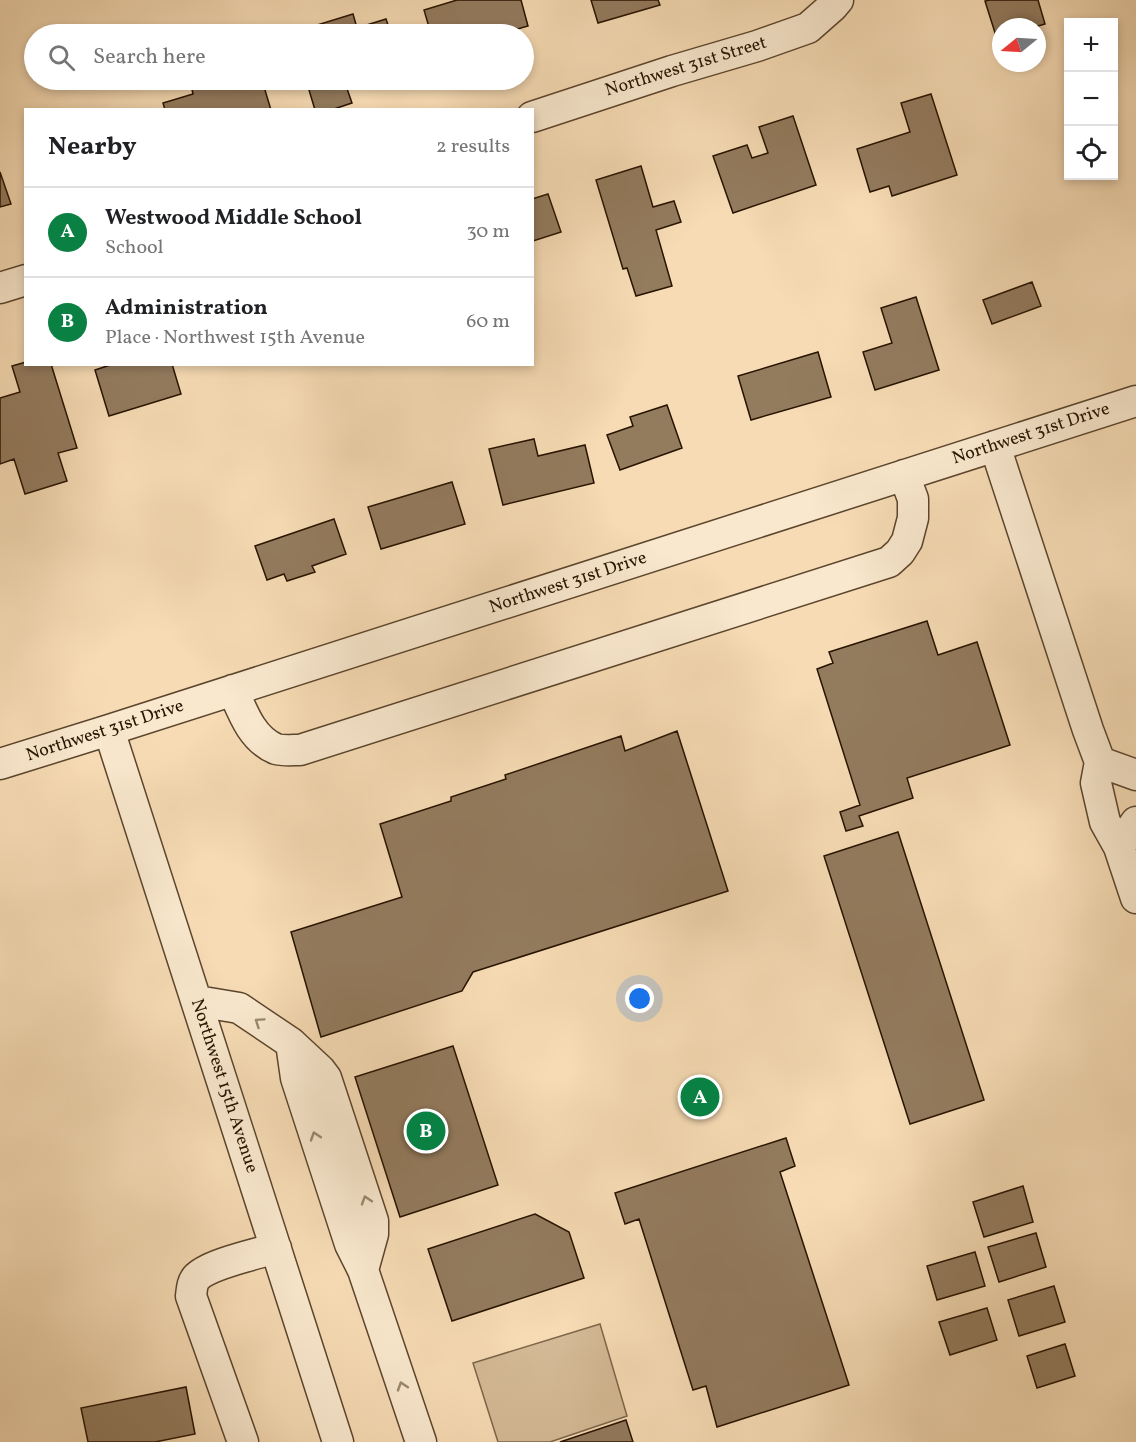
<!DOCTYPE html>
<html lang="en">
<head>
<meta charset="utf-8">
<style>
	body { margin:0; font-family:Vollkorn,serif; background:#f2f2f2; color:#202124 }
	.controls { position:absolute; right:18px; top:18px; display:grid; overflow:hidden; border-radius:0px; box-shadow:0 3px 9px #0003 }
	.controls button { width:54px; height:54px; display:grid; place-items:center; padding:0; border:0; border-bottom:2px solid #e0e0e0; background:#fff; color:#202124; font:30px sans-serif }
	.compass { position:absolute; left:992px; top:18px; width:54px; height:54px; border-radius:50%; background:#fff; box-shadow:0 3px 9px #0003; rotate:252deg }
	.you { position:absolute; left:640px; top:999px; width:21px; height:21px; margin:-15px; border:4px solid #fff; border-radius:50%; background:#1a73e8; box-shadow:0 0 0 9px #1a73e833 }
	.badge { display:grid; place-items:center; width:39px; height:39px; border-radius:50%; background:#0b8043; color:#fff; font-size:20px; font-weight:700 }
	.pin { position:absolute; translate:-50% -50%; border:3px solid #fff; box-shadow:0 2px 6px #0006 }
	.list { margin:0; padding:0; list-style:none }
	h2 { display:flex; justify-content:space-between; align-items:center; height:78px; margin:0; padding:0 24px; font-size:26px }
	h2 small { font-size:20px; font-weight:400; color:#757577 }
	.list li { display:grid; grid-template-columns:39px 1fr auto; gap:18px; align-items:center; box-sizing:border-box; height:90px; padding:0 24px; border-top:2px solid #e0e0e0 }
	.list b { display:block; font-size:22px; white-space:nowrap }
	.list p { margin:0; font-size:20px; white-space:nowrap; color:#757577 }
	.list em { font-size:20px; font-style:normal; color:#757577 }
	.icon { flex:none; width:33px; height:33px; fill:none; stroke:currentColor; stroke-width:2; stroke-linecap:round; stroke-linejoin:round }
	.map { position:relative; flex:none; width:1136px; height:1442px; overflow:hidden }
	.search { position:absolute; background:#fff; box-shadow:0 3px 9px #0003; left:24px; top:24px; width:510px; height:66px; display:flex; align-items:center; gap:15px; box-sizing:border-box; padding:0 21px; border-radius:33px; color:#757577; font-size:22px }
	.panel { position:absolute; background:#fff; box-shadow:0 3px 9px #0003; left:24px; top:108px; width:510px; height:258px; border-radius:0px }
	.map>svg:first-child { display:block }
	.green { fill:#d3b995; stroke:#7d664a; stroke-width:1.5 }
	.building { fill:#937b5e; stroke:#271300; stroke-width:1.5 }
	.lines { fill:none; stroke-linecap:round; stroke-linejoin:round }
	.minor-casing { stroke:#5b452d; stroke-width:33 }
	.minor { stroke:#f9e8ce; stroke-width:30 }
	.oneway { stroke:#9a8871 }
	.labels { text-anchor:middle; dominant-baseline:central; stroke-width:6; stroke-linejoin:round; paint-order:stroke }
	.street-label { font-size:18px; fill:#271300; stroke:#f9e8ce }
</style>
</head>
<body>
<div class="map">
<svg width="1136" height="1442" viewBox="0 0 1136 1442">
	<rect width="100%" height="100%" fill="#f6dbb4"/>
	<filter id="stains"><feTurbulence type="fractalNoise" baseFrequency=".00333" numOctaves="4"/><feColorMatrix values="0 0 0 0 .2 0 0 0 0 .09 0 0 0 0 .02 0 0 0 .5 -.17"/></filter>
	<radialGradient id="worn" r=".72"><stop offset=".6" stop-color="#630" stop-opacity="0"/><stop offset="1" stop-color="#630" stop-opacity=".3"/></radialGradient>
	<path class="green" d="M600 1324 627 1416 550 1442H498L473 1363Z"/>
	<path class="building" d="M457 0H521L528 26 500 34H431L424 10Z
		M591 0H658L660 5 598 23Z
		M990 0H1038L1045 24 1035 27H1001V38L997 39 985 1Z
		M353 14 357 28 386 19 391 34H292L291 33Z
		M190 80H222V81L228 80H262L271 110H165L163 103 193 94Z
		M306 80H344L352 103 331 110H315Z
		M931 94 957 175 892 196 889 186 870 192 857 149 910 132 901 103Z
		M793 116 816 185 733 213 713 156 747 145 752 158 768 153 759 127Z
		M641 166 653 207 674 201 681 222 656 230 672 286 636 296 627 268 623 269 596 180Z
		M0 172 11 204 0 207Z
		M548 194 561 232 533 241 532 199Z
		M1032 282 1041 306 992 324 983 300Z
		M916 297 939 370 875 390 863 352 892 343 881 308Z
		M818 352 831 397 751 420 738 376Z
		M26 362V364H51L77 448 58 453 67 481 25 494 14 459 0 464V398L20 392 12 366Z
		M113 364H172L181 394 109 416 95 370Z
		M667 405 682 448 620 470 607 435 633 426 630 417Z
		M534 439 538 456 585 445 594 483 503 505 489 449Z
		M452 482 465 524 381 549 368 507Z
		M334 519 346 554 312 566 315 572 287 581 284 574 267 580 255 546Z
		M927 621 938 655 977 642 1010 745 907 778 913 798 859 816 863 826 846 831 840 812 860 805 817 669 833 663 829 652Z
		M677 731 728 891 473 972 462 991 321 1037 291 932 402 897 380 824 451 801V797L506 779 505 775 621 736 625 751Z
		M898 832 984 1100 910 1124 824 856Z
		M453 1046 498 1185 400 1217 355 1077Z
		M786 1138 795 1166 780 1172 849 1385 717 1427 706 1386 693 1390 639 1219 625 1224 615 1193Z
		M1023 1186 1033 1222 984 1237 973 1202Z
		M535 1214 569 1232 584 1278 452 1321 428 1249Z
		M1036 1233 1046 1267 999 1282 988 1247Z
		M975 1252 985 1286 937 1300 927 1266Z
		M1054 1286 1065 1322 1019 1336 1008 1300Z
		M987 1308 997 1340 950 1355 939 1322Z
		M1065 1344 1075 1376 1037 1388 1027 1356Z
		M186 1387 195 1434 155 1442H88L81 1408Z
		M626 1420 633 1442H560Z"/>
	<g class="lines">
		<defs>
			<path id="minor" d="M532 117 672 71 757 46 808 28 833 6 838 0
				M0 288 26 280
				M995 446 1088 730 1100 762 1096 783 1105 822 1119 847 1136 898
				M233 690C243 713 252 739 276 749 283 751 293 750 300 750L889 562 900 552 907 541 913 518V499L904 475
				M109 730 338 1442
				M1100 762 1136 775
				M0 764 109 730 1136 401
				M1119 847 1136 822
				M197 1001 239 1008 291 1043 320 1070 326 1078 373 1221V1234L363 1270 421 1442
				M291 1043 296 1078 350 1244 363 1270
				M243 1442 191 1296C192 1289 192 1283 196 1278 208 1264 257 1254 276 1248"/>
		</defs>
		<use href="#minor" class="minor-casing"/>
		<use href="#minor" class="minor"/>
	</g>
	<defs><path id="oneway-chevron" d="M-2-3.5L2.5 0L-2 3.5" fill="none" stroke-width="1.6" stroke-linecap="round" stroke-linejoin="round" transform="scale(1.5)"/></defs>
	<g class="oneway">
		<use href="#oneway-chevron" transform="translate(259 1022) rotate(-146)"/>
		<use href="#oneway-chevron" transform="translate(315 1136) rotate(-108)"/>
		<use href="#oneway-chevron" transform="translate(366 1200) rotate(-108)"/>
		<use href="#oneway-chevron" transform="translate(402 1386) rotate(-108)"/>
	</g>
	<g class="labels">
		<g class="street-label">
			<text transform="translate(686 67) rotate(-17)">Northwest 31st Street</text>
			<text transform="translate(1031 434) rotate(-18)">Northwest 31st Drive</text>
			<text transform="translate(568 583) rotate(-18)">Northwest 31st Drive</text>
			<text transform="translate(105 731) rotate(-18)">Northwest 31st Drive</text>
			<text transform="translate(224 1086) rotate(72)">Northwest 15th Avenue</text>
		</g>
	</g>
	<rect width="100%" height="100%" filter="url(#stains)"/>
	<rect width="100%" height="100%" fill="url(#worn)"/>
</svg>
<div class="controls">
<button>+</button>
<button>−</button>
<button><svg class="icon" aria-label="locate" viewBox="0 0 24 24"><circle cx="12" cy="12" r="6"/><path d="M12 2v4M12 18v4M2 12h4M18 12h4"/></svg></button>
</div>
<svg class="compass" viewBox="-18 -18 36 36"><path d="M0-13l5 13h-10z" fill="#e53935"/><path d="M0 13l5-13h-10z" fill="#757577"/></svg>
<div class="you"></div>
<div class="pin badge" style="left:700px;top:1097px">A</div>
<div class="pin badge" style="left:426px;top:1131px">B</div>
<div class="search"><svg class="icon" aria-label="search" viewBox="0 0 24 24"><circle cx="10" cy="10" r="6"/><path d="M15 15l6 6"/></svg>Search here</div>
<section class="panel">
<h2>Nearby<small>2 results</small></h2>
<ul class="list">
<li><span class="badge">A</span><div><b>Westwood Middle School</b><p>School</p></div><em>30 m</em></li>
<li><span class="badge">B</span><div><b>Administration</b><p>Place · Northwest 15th Avenue</p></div><em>60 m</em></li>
</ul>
</section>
</div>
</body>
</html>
